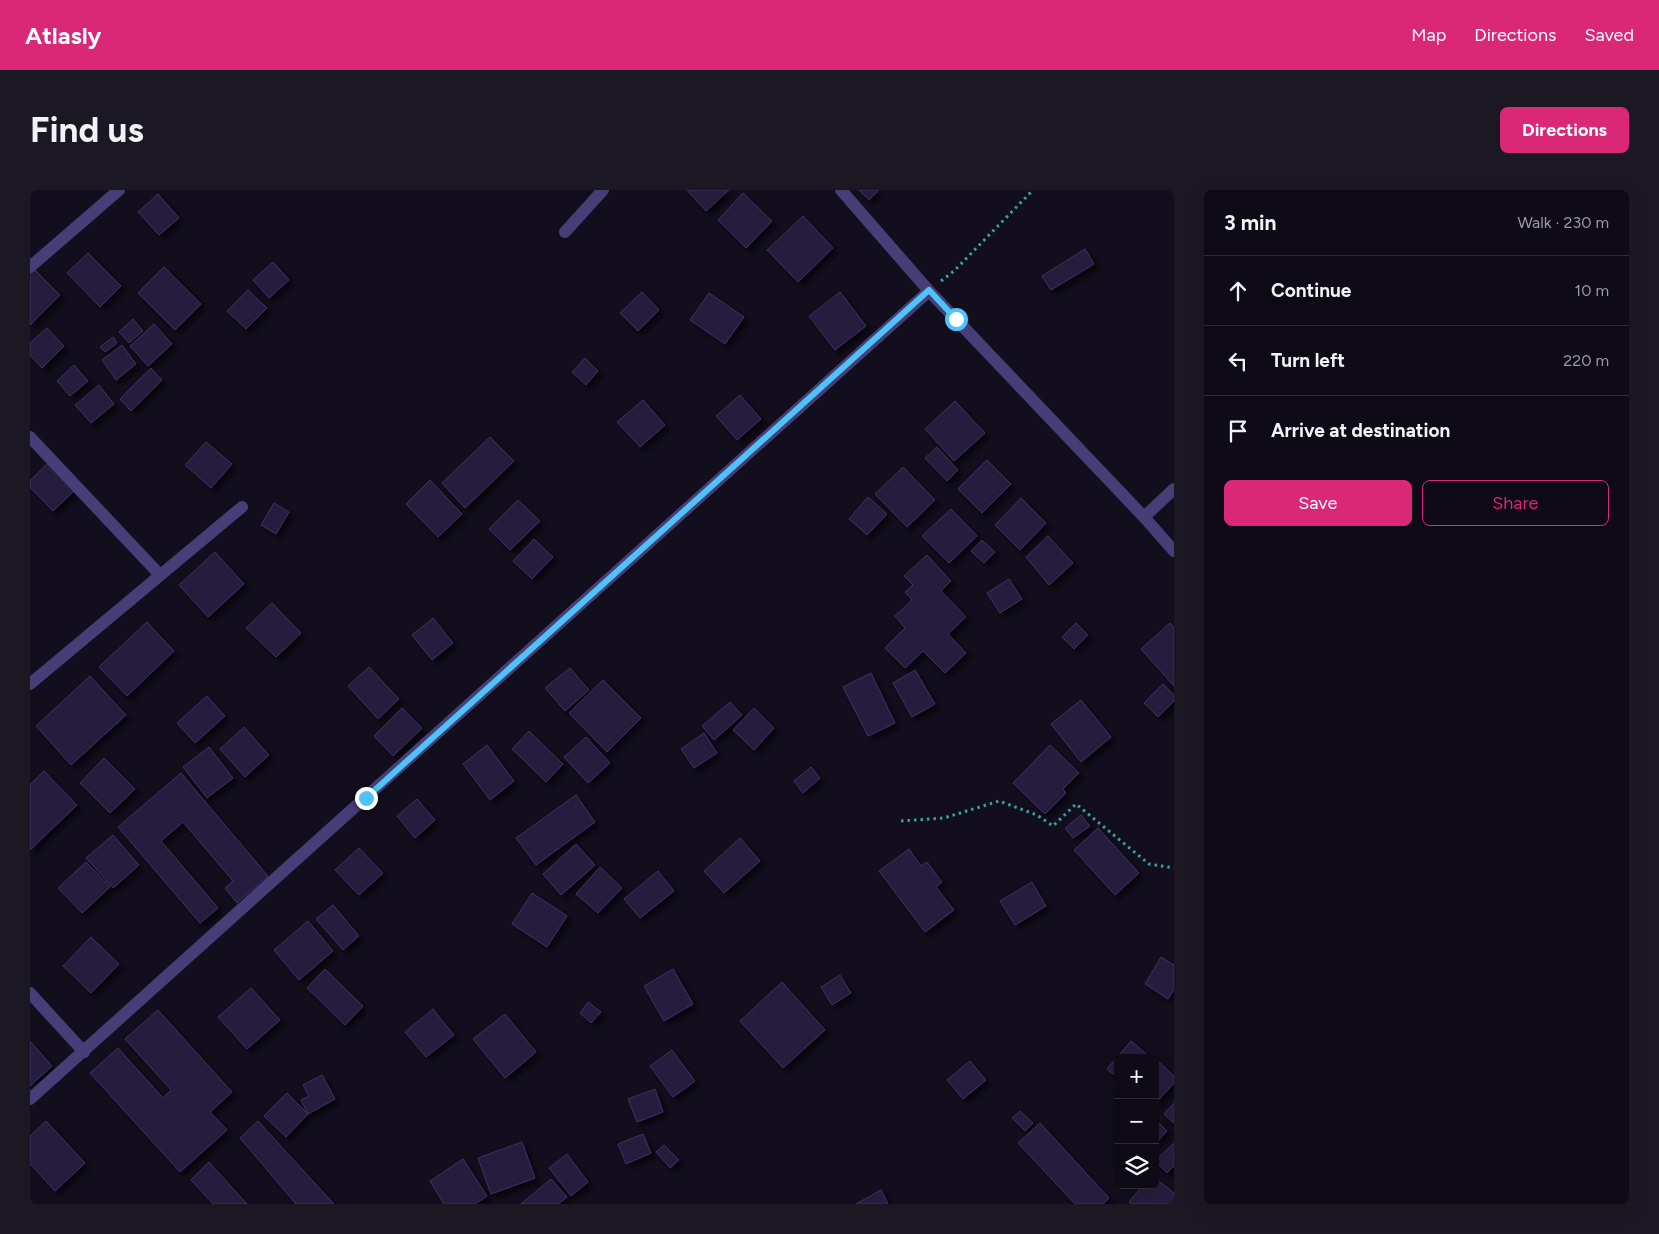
<!DOCTYPE html>
<html lang="en">
<head>
<meta charset="utf-8">
<style>
	body { margin:0; font-family:Figtree,sans-serif; background:#1c1823; color:#f1f3f6 }
	.controls { position:absolute; right:15px; bottom:15px; display:grid; overflow:hidden; border-radius:8px; box-shadow:0 5px 20px #0002 }
	.controls button { width:45px; height:45px; display:grid; place-items:center; padding:0; border:0; border-bottom:1px solid #2e2b35; background:#0e0a16; color:#f1f3f6; font:25px sans-serif }
	.stop { position:absolute; width:15px; height:15px; margin:-11px; border:4px solid #4fc3f7; border-radius:50%; background:#fff }
	.stop.end { background:#4fc3f7; border-color:#fff; box-shadow:0 1px 5px #0008 }
	.list { margin:0; padding:0; list-style:none }
	h2 { display:flex; justify-content:space-between; align-items:center; height:65px; margin:0; padding:0 20px; font-size:21px }
	h2 small { font-size:16px; font-weight:400; color:#9b9aa1 }
	.list li { display:grid; grid-template-columns:32px 1fr auto; gap:15px; align-items:center; box-sizing:border-box; height:70px; padding:0 20px; border-top:1px solid #2e2b35 }
	.list b { display:block; font-size:19px; white-space:nowrap }
	.list em { font-size:16px; font-style:normal; color:#9b9aa1 }
	.actions { display:flex; gap:10px; padding:15px 20px }
	.actions a { flex:1; padding:11px 0; border:1px solid #db2777; border-radius:8px; text-align:center; font-size:18px; color:#db2777 }
	.actions .main { background:#db2777; color:#fff }
	.icon { flex:none; width:28px; height:28px; fill:none; stroke:currentColor; stroke-width:2; stroke-linecap:round; stroke-linejoin:round }
	.map { position:relative; flex:none; width:1144px; height:1014px; overflow:hidden; border-radius:8px }
	header { display:flex; align-items:center; gap:30px; box-sizing:border-box; height:70px; padding:0 25px; background:#db2777; color:#fff }
	header strong { font-size:24px }
	nav { display:flex; gap:28px; margin-inline-start:auto; font-size:18px }
	.intro { display:flex; align-items:center; justify-content:space-between; box-sizing:border-box; height:120px; padding:0 30px }
	h1 { margin:0; font-size:35px }
	.button { padding:12px 22px; border-radius:8px; background:#db2777; color:#fff; font-size:18px; font-weight:700 }
	main { display:flex; gap:30px; padding:0 30px }
	aside { flex:1; background:#0e0a16; border-radius:8px; box-shadow:0 5px 20px #0002 }
	.map>svg:first-child { display:block }
	.building { fill:#251c3c; stroke:#403165; filter:url(#shadow) }
	.lines { fill:none; stroke-linecap:round; stroke-linejoin:round }
	.path { stroke:#3aa0a3; stroke-width:3; stroke-dasharray:2.5 4; stroke-linecap:butt }
	.minor { stroke:#453e77; stroke-width:12 }
	.route { stroke:#4fc3f7; stroke-width:6 }
</style>
</head>
<body>
<header>
<strong>Atlasly</strong>
<nav><a>Map</a><a>Directions</a><a>Saved</a></nav>
</header>
<div class="intro"><h1>Find us</h1><a class="button">Directions</a></div>
<main>
<div class="map">
<svg width="1144" height="1014" viewBox="0 0 1144 1014">
	<defs>
		<filter id="shadow"><feDropShadow dx="4.5" dy="4.5" stdDeviation="2.5" flood-color="#0009"/></filter>
	</defs>
	<rect width="100%" height="100%" fill="#120e1d"/>
	<path class="building" d="M657 0H699L676 21Z
		M829 0H849L839 10Z
		M713 3 742 31 716 58 688 30Z
		M128 4 149 28 129 45 108 22Z
		M773 26 803 58 768 92 737 60Z
		M1055 59 1064 74 1021 100 1012 86Z
		M58 63 91 96 70 117 37 83Z
		M243 72 259 90 239 108 223 90Z
		M134 77 171 114 145 140 108 103Z
		M4 79 30 105 0 135V82Z
		M218 100 237 118 216 139 197 121Z
		M612 102 629 120 608 141 590 123Z
		M810 102 836 136 805 160 779 126Z
		M679 103 714 127 695 154 660 130Z
		M103 129 113 141 99 153 89 142Z
		M124 134 142 154 118 176 100 156Z
		M17 138 34 156 12 178 0 165V153Z
		M83 147 87 153 75 162 70 157Z
		M92 155 106 174 86 190 72 170Z
		M555 168 568 181 556 195 542 182Z
		M44 175 58 191 40 206 27 191Z
		M121 178 132 190 101 221 90 209Z
		M69 195 84 214 61 233 45 215Z
		M710 205 731 229 707 250 686 226Z
		M613 210 635 235 610 257 587 232Z
		M925 211 955 243 924 271 895 239Z
		M460 247 484 271 435 318 412 293Z
		M176 252 202 274 181 298 155 275Z
		M907 257 928 280 917 291 895 268Z
		M957 270 981 294 952 323 928 299Z
		M19 272 45 300 23 321 0 297V291Z
		M873 277 905 310 877 337 845 304Z
		M400 290 432 324 408 347 376 314Z
		M838 307 857 324 837 345 819 329Z
		M991 308 1016 333 990 360 965 335Z
		M488 310 510 331 480 360 459 339Z
		M244 313 259 322 246 344 231 335Z
		M921 319 947 346 919 373 892 346Z
		M1018 346 1043 373 1019 395 996 367Z
		M504 349 523 367 502 389 483 371Z
		M952 350 965 362 954 373 941 361Z
		M185 362 214 394 178 427 149 395Z
		M897 365 921 391 911 401 936 427 918 444 936 463 915 483 893 461 875 478 855 458 875 438 865 426 882 410 875 402 883 395 874 386Z
		M979 389 992 409 970 423 957 403Z
		M242 413 271 443 246 467 216 438Z
		M403 428 423 453 402 470 382 445Z
		M117 432 144 461 97 506 69 477Z
		M1046 433 1058 445 1044 459 1032 447Z
		M1140 433 1144 438V496L1111 459Z
		M339 477 369 509 348 529 318 496Z
		M540 478 559 500 535 521 515 498Z
		M885 480 905 514 882 527 863 493Z
		M841 483 865 533 838 546 813 497Z
		M60 486 96 525 41 575 6 536Z
		M573 490 611 528 577 562 539 523Z
		M1133 494 1144 505V511L1128 527 1114 513Z
		M177 506 195 526 165 553 147 533Z
		M1051 510 1081 547 1051 572 1021 534Z
		M700 512 712 525 684 550 672 536Z
		M372 518 392 538 363 566 344 546Z
		M724 518 744 538 724 560 703 540Z
		M214 537 239 565 215 587 190 559Z
		M499 541 533 574 516 592 482 559Z
		M674 543 687 563 664 578 651 559Z
		M556 547 580 573 558 593 534 567Z
		M457 555 484 591 460 610 433 574Z
		M1020 555 1049 583 1033 599 1036 603 1015 624 983 593Z
		M179 557 203 588 177 608 153 577Z
		M74 568 105 599 80 623 50 593Z
		M781 577 790 588 773 603 764 591Z
		M14 581 47 615 0 660V595Z
		M151 583 238 686 207 713 195 698 203 691 153 632 131 651 188 718 170 733 88 637Z
		M546 605 565 632 506 675 486 648Z
		M387 609 405 630 385 648 367 626Z
		M1051 625 1060 636 1043 648 1035 638Z
		M1068 638 1109 683 1085 705 1044 660Z
		M83 645 109 675 83 698 56 668Z
		M710 648 730 671 694 703 674 681Z
		M546 654 565 675 531 705 513 684Z
		M329 658 353 683 329 705 305 680Z
		M879 659 891 676 897 672 912 692 906 697 924 720 895 742 849 681Z
		M56 672 80 697 52 723 28 698Z
		M570 677 592 698 568 723 546 704Z
		M628 681 644 701 610 728 594 709Z
		M1002 692 1016 716 985 735 970 711Z
		M502 703 537 726 517 757 482 734Z
		M303 715 329 746 313 760 286 729Z
		M278 731 303 761 269 790 244 760Z
		M61 747 89 774 61 803 33 776Z
		M1131 767 1144 775V799L1138 809 1115 794Z
		M295 779 333 816 315 835 277 798Z
		M643 779 663 814 634 831 614 796Z
		M810 785 821 803 802 815 791 797Z
		M752 792 795 840 753 878 710 831Z
		M221 798 250 830 217 859 188 827Z
		M558 812 571 822 561 833 550 823Z
		M403 819 424 845 396 867 375 842Z
		M128 820 202 902 180 922 197 940 150 982 60 883 88 858 133 908 141 900 95 849Z
		M475 824 506 862 475 888 443 849Z
		M0 851 22 876 0 896Z
		M1101 851 1121 868H1088V888L1077 879Z
		M642 860 665 891 643 907 620 876Z
		M940 871 956 890 933 909 917 890Z
		M1129 872 1144 886V893L1125 914V876Z
		M292 885 305 909 278 924 271 910 279 906 273 895Z
		M625 899 633 922 607 932 598 909Z
		M257 903 278 924 256 947 234 926Z
		M1144 913V933L1134 924Z
		M990 921 1003 933 995 941 982 928Z
		M1125 929 1137 941 1125 954Z
		M16 931 55 973 25 1001 0 974V946Z
		M228 931 304 1014H266L210 948Z
		M1010 933 1079 1008 1073 1014H1045L988 953Z
		M613 944 621 963 596 974 588 954Z
		M492 952 505 988 461 1004 448 968Z
		M1144 953V976L1137 983 1125 971Z
		M634 955 649 970 640 978 626 962Z
		M537 964 558 992 541 1006 519 978Z
		M433 969 457 1006 445 1014H414L400 991Z
		M179 972 217 1014H183L161 990Z
		M1125 988 1144 1003V1010L1141 1014H1101L1099 1012 1113 995H1125Z
		M521 989 537 1007 528 1014H491Z
		M851 1000 858 1014H826Z"/>
	<g class="lines">
		<path class="path" d="M911 91 924 81 1003 0
			M871 631 914 628 969 611 1007 625 1023 636 1046 614 1119 674 1144 678"/>
		<path class="minor" d="M811 0 899 101 1114 327 1144 361
			M535 42 573 0
			M0 77 89 0
			M0 247 130 385
			M1114 327 1144 299
			M0 494 212 317
			M0 803 54 862
			M0 909 899 101"/>
	</g>
	<g class="lines">
		<path class="route" d="M336 608 899 100 926 129"/>
	</g>
</svg>
<div class="controls">
<button>+</button>
<button>−</button>
<button><svg class="icon" aria-label="layers" viewBox="0 0 24 24"><path d="M12 4l9 5-9 5-9-5zM3 14l9 5 9-5"/></svg></button>
</div>
<div class="stop" style="left:926px;top:129px"></div>
<div class="stop end" style="left:336px;top:608px"></div>
</div>
<aside>
<h2>3 min<small>Walk · 230 m</small></h2>
<ul class="list">
<li><svg class="icon" aria-label="ahead" viewBox="0 0 24 24"><path d="M12 20V5M6 11l6-6 6 6"/></svg><div><b>Continue</b></div><em>10 m</em></li>
<li><svg class="icon" aria-label="left" viewBox="0 0 24 24"><path d="M17 20v-9H6M10 6l-5 5 5 5"/></svg><div><b>Turn left</b></div><em>220 m</em></li>
<li><svg class="icon" aria-label="arrive" viewBox="0 0 24 24"><path d="M6 21V4h12l-3 4 3 4H6"/></svg><div><b>Arrive at destination</b></div></li>
</ul>
<div class="actions"><a class="main">Save</a><a>Share</a></div>
</aside>
</main>
</body>
</html>
